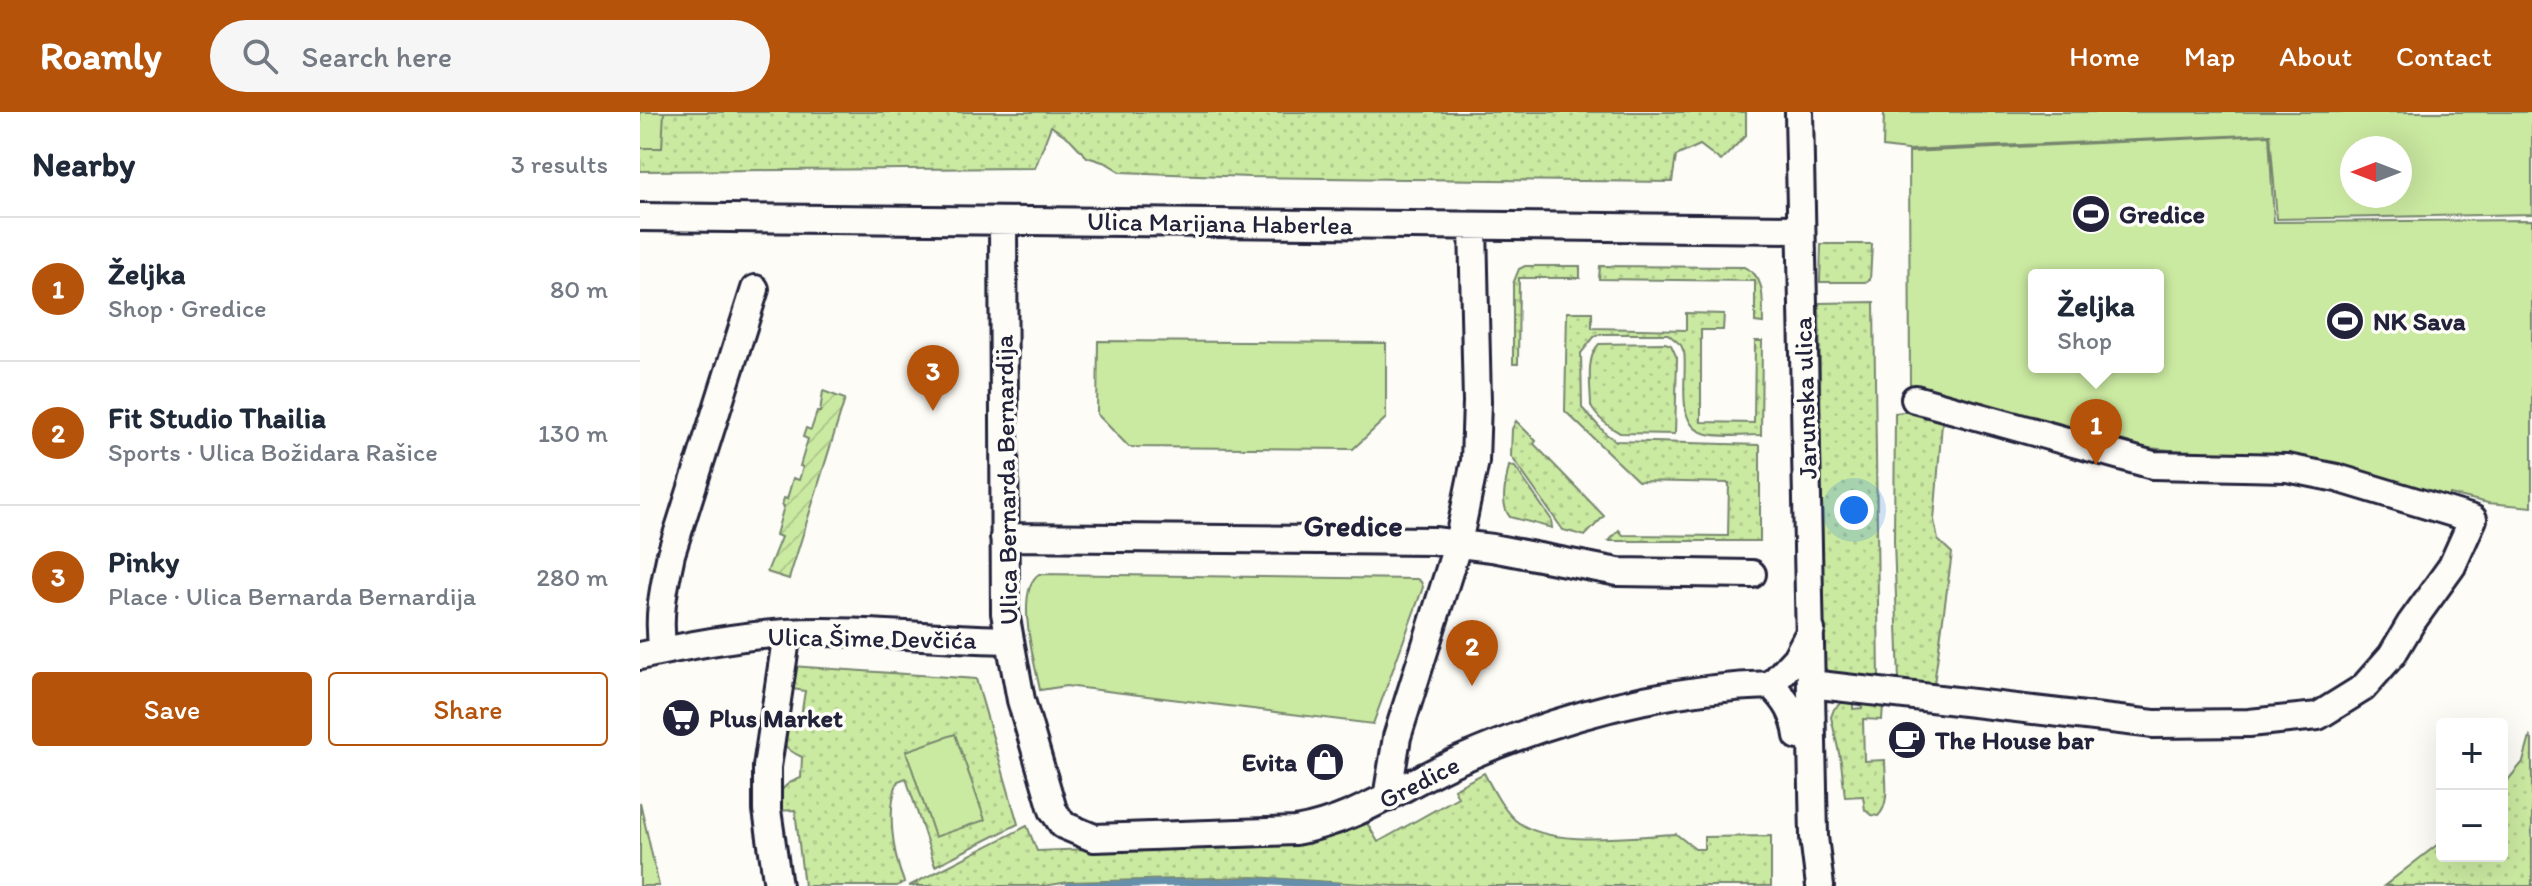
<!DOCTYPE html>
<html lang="en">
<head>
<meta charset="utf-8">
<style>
	body { margin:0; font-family:Itim,sans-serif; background:#f6f6f7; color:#1f2937 }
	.controls { position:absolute; right:24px; bottom:24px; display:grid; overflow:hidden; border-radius:8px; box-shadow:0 8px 32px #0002 }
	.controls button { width:72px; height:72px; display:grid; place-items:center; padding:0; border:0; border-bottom:2px solid #e0e1e3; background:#fff; color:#1f2937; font:40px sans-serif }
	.compass { position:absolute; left:1700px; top:24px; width:72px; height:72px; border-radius:50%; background:#fff; box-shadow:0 8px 32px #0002; rotate:270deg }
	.you { position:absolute; left:1214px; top:398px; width:28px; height:28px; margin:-20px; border:6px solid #fff; border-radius:50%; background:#1a73e8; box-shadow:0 0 0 12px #1a73e833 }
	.badge { display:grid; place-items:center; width:52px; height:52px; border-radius:50%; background:#b45309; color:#fff; font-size:26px; font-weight:700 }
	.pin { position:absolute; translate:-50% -66px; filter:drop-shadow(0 2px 4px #0008) }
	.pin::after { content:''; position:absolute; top:42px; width:28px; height:24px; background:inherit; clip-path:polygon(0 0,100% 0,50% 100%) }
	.popup { position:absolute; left:1388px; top:157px; width:136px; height:104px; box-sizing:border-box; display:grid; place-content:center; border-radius:8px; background:#fff; filter:drop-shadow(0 2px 6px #0005); font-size:26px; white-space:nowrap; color:#747a83 }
	.popup b { font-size:30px; color:#1f2937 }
	.popup::after { content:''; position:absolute; left:50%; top:100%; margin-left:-16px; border:16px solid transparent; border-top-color:#fff }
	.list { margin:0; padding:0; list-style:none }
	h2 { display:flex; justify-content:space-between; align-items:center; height:104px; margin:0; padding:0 32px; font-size:34px }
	h2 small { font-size:26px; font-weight:400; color:#747a83 }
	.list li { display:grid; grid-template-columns:52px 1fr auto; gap:24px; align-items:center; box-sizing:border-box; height:144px; padding:0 32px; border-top:2px solid #e0e1e3 }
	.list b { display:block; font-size:30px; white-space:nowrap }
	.list p { margin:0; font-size:26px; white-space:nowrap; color:#747a83 }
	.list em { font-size:26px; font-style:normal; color:#747a83 }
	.actions { display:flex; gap:16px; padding:24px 32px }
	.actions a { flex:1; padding:18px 0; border:2px solid #b45309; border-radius:8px; text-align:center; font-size:28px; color:#b45309 }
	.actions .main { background:#b45309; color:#fff }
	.icon { flex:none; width:44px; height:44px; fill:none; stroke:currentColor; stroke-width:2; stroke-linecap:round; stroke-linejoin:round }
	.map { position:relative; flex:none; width:1892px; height:774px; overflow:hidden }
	header { display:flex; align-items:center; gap:48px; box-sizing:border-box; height:112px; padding:0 40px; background:#b45309; color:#fff }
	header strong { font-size:38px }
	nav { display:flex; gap:44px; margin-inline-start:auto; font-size:28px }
	.search { width:560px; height:72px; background:#f6f6f7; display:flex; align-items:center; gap:20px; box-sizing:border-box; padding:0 28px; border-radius:44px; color:#747a83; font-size:30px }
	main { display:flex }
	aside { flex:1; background:#fff }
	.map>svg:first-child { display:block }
	.grass { fill:url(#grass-dots); stroke:#76866e; stroke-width:2 }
	.park { fill:#cbeaa1; stroke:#76866e; stroke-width:2; fill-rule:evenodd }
	.garden { fill:url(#garden-furrows); stroke:#76866e; stroke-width:2 }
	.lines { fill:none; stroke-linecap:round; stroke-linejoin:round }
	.stream { stroke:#668fab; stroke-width:7 }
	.minor-casing { stroke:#22223b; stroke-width:32 }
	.minor { stroke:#fdfcf7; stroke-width:26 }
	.labels { text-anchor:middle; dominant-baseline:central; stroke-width:7; stroke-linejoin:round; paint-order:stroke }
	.poi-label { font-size:26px; font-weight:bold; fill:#22223b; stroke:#fdfcf7; text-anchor:start }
	.street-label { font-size:26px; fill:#22223b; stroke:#fdfcf7 }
	.quarter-label { font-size:30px; font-weight:bold; fill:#22223b; stroke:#fdfcf7 }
</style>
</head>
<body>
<header>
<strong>Roamly</strong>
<div class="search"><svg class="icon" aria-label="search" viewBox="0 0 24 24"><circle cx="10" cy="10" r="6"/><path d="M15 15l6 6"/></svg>Search here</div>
<nav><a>Home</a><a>Map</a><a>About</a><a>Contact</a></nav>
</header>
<main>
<aside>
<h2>Nearby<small>3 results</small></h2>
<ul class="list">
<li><span class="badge">1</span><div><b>Željka</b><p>Shop · Gredice</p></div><em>80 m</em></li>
<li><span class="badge">2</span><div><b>Fit Studio Thailia</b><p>Sports · Ulica Božidara Rašice</p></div><em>130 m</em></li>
<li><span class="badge">3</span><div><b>Pinky</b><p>Place · Ulica Bernarda Bernardija</p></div><em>280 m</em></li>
</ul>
<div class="actions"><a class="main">Save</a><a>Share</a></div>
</aside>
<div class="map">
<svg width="1892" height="774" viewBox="0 0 1892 774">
	<defs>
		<pattern id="grass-dots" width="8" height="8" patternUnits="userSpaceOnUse" patternTransform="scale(2)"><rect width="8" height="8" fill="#cbeaa1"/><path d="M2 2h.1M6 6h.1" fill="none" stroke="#aec88c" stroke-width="1.8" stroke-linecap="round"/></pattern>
		<pattern id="garden-furrows" width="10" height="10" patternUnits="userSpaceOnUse" patternTransform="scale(2)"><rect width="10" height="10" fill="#cbeaa1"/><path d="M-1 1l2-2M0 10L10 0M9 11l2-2" fill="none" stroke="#aec88c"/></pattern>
	</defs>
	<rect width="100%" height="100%" fill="#fdfcf7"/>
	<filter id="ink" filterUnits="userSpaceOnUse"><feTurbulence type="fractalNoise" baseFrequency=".0125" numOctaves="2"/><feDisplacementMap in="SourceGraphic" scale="16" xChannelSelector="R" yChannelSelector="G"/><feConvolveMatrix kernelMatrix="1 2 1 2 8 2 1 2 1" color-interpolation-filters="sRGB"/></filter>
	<g filter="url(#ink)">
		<path class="grass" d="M0 0H1106V23L1081 49 1060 33 1036 44 1032 70 609 65 481 60 466 51 447 45 430 27 411 14 395 56 0 59Z
			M1181 132H1232L1230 168 1225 170H1180Z
			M885 154H940V166H879L878 252H873V172L879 157Z
			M960 154 1104 155C1127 165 1122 189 1123 211L1115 210V169L959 167Z
			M1234 190 1239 568 1192 564 1184 555 1179 191Z
			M927 200H952V216L1046 218V201L1084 202 1083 218H1061V310L1114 311 1115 229H1122L1121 323C1103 323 1080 326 1064 321 1034 312 1048 262 1044 240L1041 233 1028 222H960L954 225 941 241 942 296 966 322 976 329 1120 333V429H969L979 418 983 423 1088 424 1089 371 998 369 925 299Z
			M1025 231 1031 233 1037 246 1035 322 980 321C970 316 955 304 951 294 951 275 945 246 959 232Z
			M1289 297 1303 299 1294 408 1298 428 1312 441 1294 572 1259 568 1254 429 1255 301Z
			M876 309 896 329 894 332 964 404 945 424 923 418 871 344 872 317Z
			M869 354 875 355 911 407 912 416 870 405C859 392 866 370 869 354Z
			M151 554 336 567 378 712 295 754 266 666 258 669C246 697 253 743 264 770L257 774H164L155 698 137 699C138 680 142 672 161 666L162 645C143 637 140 628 140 609L160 611 165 579 147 576Z
			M1203 589H1213V597L1222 596 1221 589 1243 592 1242 608 1223 607 1224 649 1245 648C1245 666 1251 692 1238 704L1231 703 1225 698 1223 684 1205 685 1201 650 1191 605 1194 597Z
			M1890 625 1892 628V774H1744L1802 729V744H1862V675L1883 650Z
			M844 661C852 676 862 696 875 708 910 737 992 724 1036 722L1055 737H1064V725L1131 724V774H754L613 765 429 770 404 774H269L387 714 397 739 658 729 699 723 727 711 738 730 818 685 814 677Z"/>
		<path class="park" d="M0 0H24L22 36H0Z
			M1244 0H1892V102L1637 107 1630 22 1267 38 1243 35ZM1712 36H1760V84H1712Z
			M1629 23 1634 110 1892 108V395L1848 391 1810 382 1808 389 1644 349 1478 333 1270 274 1269 40ZM1394 163H1518V255H1394Z
			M458 229 746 231V306L713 337 489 335 457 302Z
			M399 462 777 467 781 470 783 475 733 612 426 574 400 578C395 552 374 479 399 462Z
			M315 622 345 708 295 725 266 639Z
			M0 690 19 774H0Z"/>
		<path class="garden" d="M183 279 205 287 149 467 127 460 141 425 136 423 144 394 142 393 144 386 147 387 153 366 159 368 163 355 160 354 168 327 163 325 166 316 171 318 177 300H180Z"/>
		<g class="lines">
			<path class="stream" d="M429 774 615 769 698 774"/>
			<defs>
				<path id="minor" d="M1159 0 1174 725 1180 774
					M0 105 1160 117
					M363 109 365 501 381 588 413 698 423 713 454 726 655 719C717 708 761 674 817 649 917 605 1022 576 1131 573L1156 546 1171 518
					M364 425 794 429 852 436 978 460 1112 462
					M23 539C17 505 24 475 31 442L115 177
					M0 544C49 533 96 524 146 521 220 517 295 527 369 528
					M1171 572 1514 612 1609 611 1678 604 1723 576 1752 543 1771 511 1812 454 1833 407 1697 366 1647 356 1513 353 1275 287
					M1131 573C1147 589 1155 601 1158 624
					M747 686 757 625 818 431 835 349 837 290 833 114
					M138 774 127 698V655L147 521"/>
			</defs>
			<use href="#minor" class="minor-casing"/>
			<use href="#minor" class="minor"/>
		</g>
	</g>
	<defs>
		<symbol id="stadium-disc" viewBox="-11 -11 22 22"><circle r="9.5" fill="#22223b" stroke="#fdfcf7"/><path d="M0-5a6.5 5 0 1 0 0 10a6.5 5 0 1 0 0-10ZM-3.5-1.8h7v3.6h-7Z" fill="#fff"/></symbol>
		<symbol id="supermarket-disc" viewBox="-11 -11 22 22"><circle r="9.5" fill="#22223b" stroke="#fdfcf7"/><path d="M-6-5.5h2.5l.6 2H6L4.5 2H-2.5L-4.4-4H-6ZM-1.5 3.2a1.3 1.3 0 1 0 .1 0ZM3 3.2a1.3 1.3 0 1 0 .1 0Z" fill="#fff"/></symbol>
		<symbol id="cafe-disc" viewBox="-11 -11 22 22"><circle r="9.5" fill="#22223b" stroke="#fdfcf7"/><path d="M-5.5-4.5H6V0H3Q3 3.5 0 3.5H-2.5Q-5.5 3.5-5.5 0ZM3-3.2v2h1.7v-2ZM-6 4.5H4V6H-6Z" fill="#fff"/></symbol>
		<symbol id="shop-disc" viewBox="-11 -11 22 22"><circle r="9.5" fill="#22223b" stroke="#fdfcf7"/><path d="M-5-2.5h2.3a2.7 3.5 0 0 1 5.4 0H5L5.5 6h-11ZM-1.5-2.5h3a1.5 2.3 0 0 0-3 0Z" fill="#fff"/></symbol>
	</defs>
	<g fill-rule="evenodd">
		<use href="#stadium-disc" x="1429" y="80" width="44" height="44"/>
		<use href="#stadium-disc" x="1683" y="187" width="44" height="44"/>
		<use href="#supermarket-disc" x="19" y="584" width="44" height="44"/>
		<use href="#cafe-disc" x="1245" y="606" width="44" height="44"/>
		<use href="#shop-disc" x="663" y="628" width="44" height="44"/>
	</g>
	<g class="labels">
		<g class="poi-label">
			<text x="1479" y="102">Gredice</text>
			<text x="1733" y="209">NK Sava</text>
			<text x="69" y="606">Plus Market</text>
			<text x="1295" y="628">The House bar</text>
			<text x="657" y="650" text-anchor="end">Evita</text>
		</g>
		<g class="street-label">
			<text transform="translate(580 111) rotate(1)">Ulica Marijana Haberlea</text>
			<text transform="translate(1165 286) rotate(-92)">Jarunska ulica</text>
			<text transform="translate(366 368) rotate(-91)">Ulica Bernarda Bernardija</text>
			<text transform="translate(232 526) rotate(1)">Ulica Šime Devčića</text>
			<text transform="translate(779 670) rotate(-27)">Gredice</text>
		</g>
		<g class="quarter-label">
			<text x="713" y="413">Gredice</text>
		</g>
	</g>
</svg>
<div class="controls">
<button>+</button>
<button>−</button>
</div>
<svg class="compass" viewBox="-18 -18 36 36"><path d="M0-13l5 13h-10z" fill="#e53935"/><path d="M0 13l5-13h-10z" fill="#747a83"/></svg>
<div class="you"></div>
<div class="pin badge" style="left:1456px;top:353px">1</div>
<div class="popup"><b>Željka</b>Shop</div>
<div class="pin badge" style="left:832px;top:574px">2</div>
<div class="pin badge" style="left:293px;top:299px">3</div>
</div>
</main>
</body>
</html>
